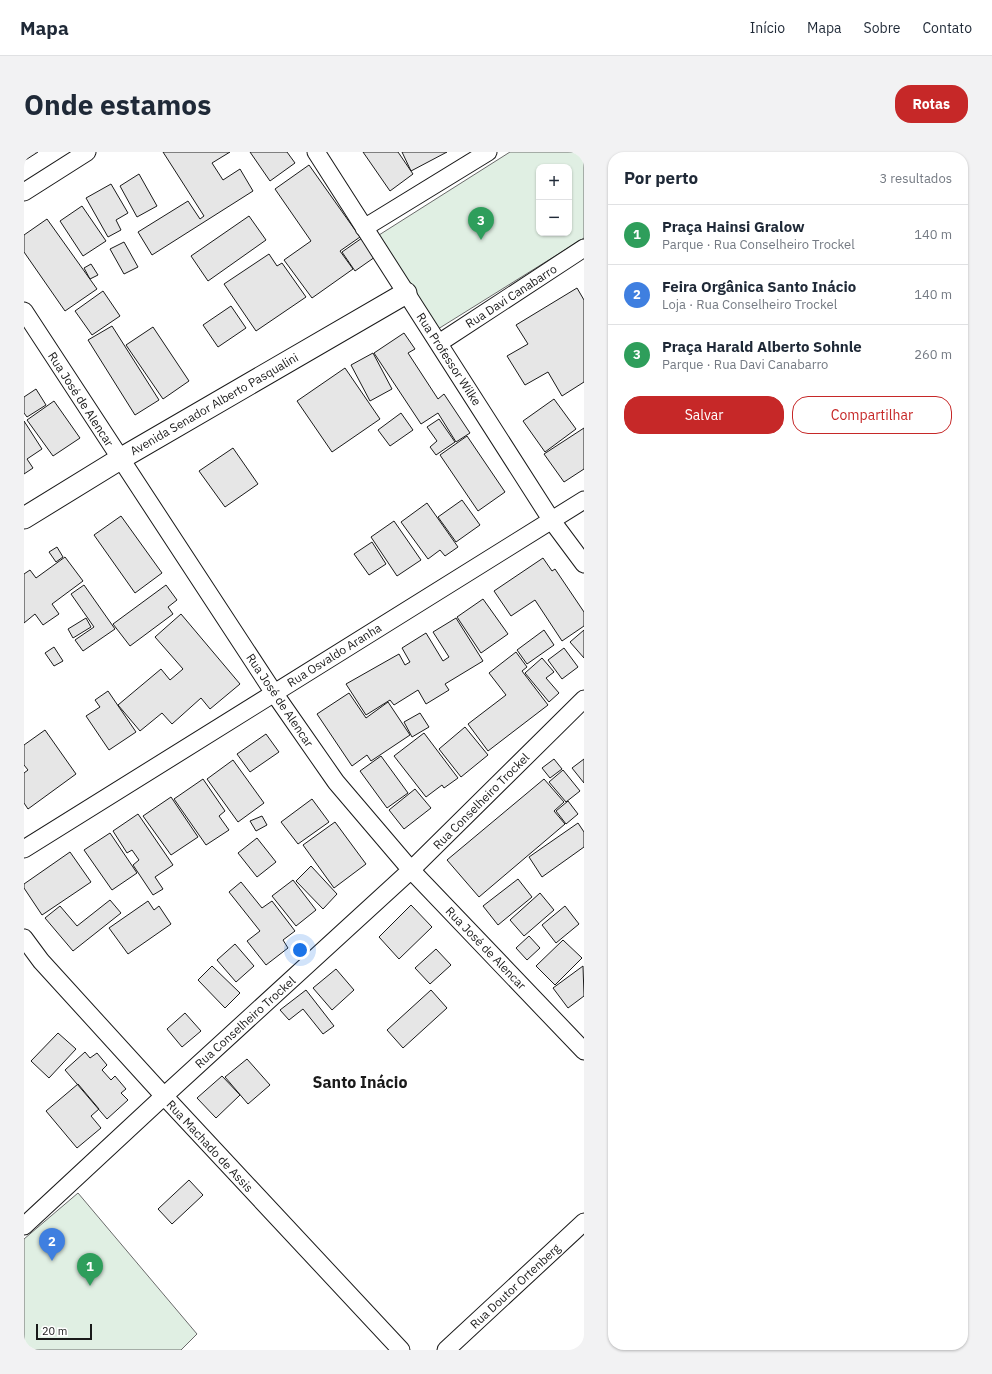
<!DOCTYPE html>
<html lang="pt">
<head>
<meta charset="utf-8">
<style>
	body { margin:0; font-family:"IBM Plex Sans",sans-serif; background:#f2f2f3; color:#1f2937 }
	.controls { position:absolute; right:12px; top:12px; display:grid; overflow:hidden; border-radius:8px; box-shadow:0 1px 3px #0004 }
	.controls button { width:36px; height:36px; display:grid; place-items:center; padding:0; border:0; border-bottom:1px solid #e0e1e3; background:#fff; color:#1f2937; font:20px sans-serif }
	.scale { position:absolute; left:12px; bottom:10px; width:56px; box-sizing:border-box; padding-left:4px; border:2px solid #1a1a1a; border-top:0; font-size:11px; line-height:14px; white-space:nowrap; color:#1a1a1a; -webkit-text-stroke:3px #fff; paint-order:stroke }
	.you { position:absolute; left:276px; top:798px; width:14px; height:14px; margin:-10px; border:3px solid #fff; border-radius:50%; background:#1a73e8; box-shadow:0 0 0 6px #1a73e833 }
	.badge { display:grid; place-items:center; width:26px; height:26px; border-radius:50%; background:#c62828; color:#fff; font-size:13px; font-weight:700 }
	.pin { position:absolute; translate:-50% -33px; filter:drop-shadow(0 1px 2px #0008) }
	.pin::after { content:''; position:absolute; top:21px; width:14px; height:12px; background:inherit; clip-path:polygon(0 0,100% 0,50% 100%) }
	.list { margin:0; padding:0; list-style:none }
	h2 { display:flex; justify-content:space-between; align-items:center; height:52px; margin:0; padding:0 16px; font-size:17px }
	h2 small { font-size:13px; font-weight:400; color:#747a83 }
	.list li { display:grid; grid-template-columns:26px 1fr auto; gap:12px; align-items:center; box-sizing:border-box; height:60px; padding:0 16px; border-top:1px solid #e0e1e3 }
	.list b { display:block; font-size:15px; white-space:nowrap }
	.list p { margin:0; font-size:13px; white-space:nowrap; color:#747a83 }
	.list em { font-size:13px; font-style:normal; color:#747a83 }
	.actions { display:flex; gap:8px; padding:12px 16px }
	.actions a { flex:1; padding:9px 0; border:1px solid #c62828; border-radius:16px; text-align:center; font-size:14px; color:#c62828 }
	.actions .main { background:#c62828; color:#fff }
	.map { position:relative; flex:none; width:560px; height:1198px; overflow:hidden; border-radius:16px }
	header { display:flex; align-items:center; gap:24px; box-sizing:border-box; height:56px; padding:0 20px; background:#fff; border-bottom:1px solid #e0e1e3 }
	header strong { font-size:19px }
	nav { display:flex; gap:22px; margin-inline-start:auto; font-size:14px }
	.intro { display:flex; align-items:center; justify-content:space-between; box-sizing:border-box; height:96px; padding:0 24px }
	h1 { margin:0; font-size:28px }
	.button { padding:10px 18px; border-radius:16px; background:#c62828; color:#fff; font-size:14px; font-weight:700 }
	main { display:flex; gap:24px; padding:0 24px }
	aside { flex:1; background:#fff; border-radius:16px; box-shadow:0 1px 3px #0004 }
	.map>svg:first-child { display:block }
	.green { fill:#e0efe3; stroke:#6a6a6a; fill-rule:evenodd }
	.building { fill:#e6e6e6; stroke:#1a1a1a }
	.lines { fill:none; stroke-linecap:round; stroke-linejoin:round }
	.minor-casing { stroke:#1a1a1a; stroke-width:19 }
	.tertiary-casing { stroke:#1a1a1a; stroke-width:23 }
	.minor { stroke:#fff; stroke-width:17 }
	.tertiary { stroke:#fff; stroke-width:21 }
	.labels { text-anchor:middle; dominant-baseline:central; stroke-width:3; stroke-linejoin:round; paint-order:stroke }
	.street-label { font-size:12px; fill:#1a1a1a; stroke:#fff }
	.district-label { font-size:16px; font-weight:bold; fill:#1a1a1a; stroke:#fff }
</style>
</head>
<body>
<header>
<strong>Mapa</strong>
<nav><a>Início</a><a>Mapa</a><a>Sobre</a><a>Contato</a></nav>
</header>
<div class="intro"><h1>Onde estamos</h1><a class="button">Rotas</a></div>
<main>
<div class="map">
<svg width="560" height="1198" viewBox="0 0 560 1198">
	<rect width="100%" height="100%" fill="#fff"/>
	<path class="green" d="M486 0H560V86L414 177 355 83ZM515 15H545V81H515Z
		M54 1041 173 1182 157 1198H0V1087Z"/>
	<path class="building" d="M0 0H14L0 9Z
		M139 0H206L188 11 199 28 216 17 229 39 128 103 114 80 164 49 176 67 180 64Z
		M226 0H263L271 11 246 29Z
		M339 0H374L389 22 366 39Z
		M378 0H423L387 19Z
		M285 13 336 85 316 99 329 117 288 146 260 108 287 89 251 37Z
		M115 22 133 54 113 65 96 34Z
		M87 32 104 61 92 68 97 78 84 85 62 46Z
		M58 54 82 89 59 104 36 69Z
		M225 64 242 88 184 129 167 104Z
		M23 67 73 137 41 159 0 100V83Z
		M338 86 351 105 331 119 318 100Z
		M100 90 114 115 100 122 86 97Z
		M245 102 253 114 258 111 282 145 232 179 200 132Z
		M67 112 74 123 66 127 60 116Z
		M553 136 560 148V230L538 244 524 220 501 233 483 204 504 192 492 173Z
		M79 139 96 164 68 183 51 159Z
		M207 154 222 176 194 195 179 173Z
		M88 174 135 248 111 263 64 188Z
		M129 175 165 229 139 247 102 193Z
		M380 181 391 197 384 201 414 247 420 242 446 281 432 290 414 261 397 272 350 201Z
		M349 201 368 237 346 249 327 213Z
		M321 216 356 267 308 300 273 249Z
		M12 237 22 253 3 265 0 261V245Z
		M530 247 552 277 521 300 499 269Z
		M30 249 56 286 29 304 3 268Z
		M377 261 389 278 366 294 354 278Z
		M415 267 431 290 412 303 406 295 413 289 403 275Z
		M0 269 18 297 3 307 9 316 0 322Z
		M560 276V317L540 330 520 302Z
		M443 284 481 340 454 359 416 303Z
		M209 296 234 332 201 355 175 319Z
		M438 348 456 373 432 390 414 365Z
		M403 351 434 395 421 404 416 398 404 407 377 370Z
		M97 364 138 421 111 441 70 383Z
		M370 369 397 408 373 424 347 385Z
		M348 390 362 412 345 423 330 402Z
		M33 395 39 405 32 410 25 400Z
		M41 405 59 429 28 452 35 462 19 473 11 462 0 471V422L6 418 12 426Z
		M519 406 528 419 531 417 560 460V474L538 489 511 448 487 464 470 439Z
		M60 433 91 477 59 499 51 488 70 475 47 442Z
		M142 433 153 448 144 455 149 462 106 494 89 472Z
		M459 447 484 482 457 501 433 465Z
		M157 462 216 532 186 557 177 546 148 572 138 561 116 579 94 553 137 517 146 528 159 517 131 485Z
		M62 466 67 475 49 486 44 477Z
		M432 466 459 509 421 532 425 538 402 552 394 538 370 553 366 548 342 563 322 532 375 502 381 513 386 510 378 496 402 481 419 509 425 505 409 480Z
		M520 478 530 493 503 512 493 498Z
		M560 478V506L546 490Z
		M30 495 39 509 30 514 21 501Z
		M540 496 554 515 538 527 524 508Z
		M492 500 503 515 498 519 524 553 464 599 444 572 482 543 465 521Z
		M518 506 530 520 522 526 535 541 525 550 501 521Z
		M84 539 112 580 85 598 62 564 76 555 71 548Z
		M325 541 342 566 364 550 386 583 347 609 343 603 328 614 293 562Z
		M396 561 405 575 388 585 380 570Z
		M441 575 464 603 437 625 415 597Z
		M21 578 52 622 4 657 0 651V621L4 618 0 613V593Z
		M400 581 434 626 420 636 418 633 402 645 370 604Z
		M242 582 255 600 226 620 213 602Z
		M357 604 384 641 363 656 336 619Z
		M530 607 538 617 526 626 518 616Z
		M560 607V631L548 616Z
		M209 608 240 651 214 670 183 627Z
		M539 618 556 639 542 650 525 630Z
		M179 627 201 659 195 664 205 678 182 693 150 647Z
		M520 627 540 650 530 659 541 672 455 745 423 708Z
		M391 637 407 656 380 677 365 658Z
		M147 645 174 685 147 703 119 664Z
		M288 647 305 670 274 692 257 670Z
		M544 649 554 662 542 672 532 659Z
		M114 662 149 713 131 725 139 737 129 743 109 713 115 708 108 698 103 701 89 679Z
		M238 664 243 673 232 679 226 669Z
		M311 670 342 712 310 736 279 693Z
		M554 671 560 680V695L518 725 505 705Z
		M86 681 113 721 88 738 60 698Z
		M233 686 252 710 233 725 214 701Z
		M46 700 67 730 18 763 0 736V732Z
		M287 714 313 742 299 757 272 729Z
		M494 727 508 745 474 773 459 754Z
		M269 728 292 758 272 774 248 744Z
		M217 730 238 756 248 749 271 779 259 788 264 796 242 813 223 789 236 779 205 740Z
		M516 741 530 758 500 784 486 768Z
		M86 748 97 761 49 799 21 766 36 754 53 774Z
		M124 749 130 758 135 754 147 772 104 802 85 776Z
		M387 753 408 775 375 807 355 785Z
		M541 754 555 772 532 791 518 773Z
		M505 784 516 796 503 808 492 796Z
		M539 788 558 806 531 833 512 814Z
		M211 792 230 814 212 830 193 808Z
		M412 797 427 813 406 832 391 816Z
		M188 814 216 841 201 856 174 828Z
		M559 814 560 844 544 856 529 836Z
		M312 817 330 838 308 858 289 836Z
		M282 838 310 874 299 882 279 857 265 868 256 858Z
		M407 838 423 856 379 896 363 878Z
		M161 861 177 879 158 895 143 877Z
		M34 881 52 897 25 926 7 909Z
		M61 900 66 906 73 901 83 913 78 918 87 928 91 924 102 937 97 941 104 948 83 967 41 918Z
		M223 907 246 933 224 952 201 925Z
		M198 924 216 943 192 966 173 946Z
		M54 932 75 957 67 964 77 976 53 996 22 959Z
		M165 1028 179 1043 148 1072 134 1057Z"/>
	<g class="lines">
		<defs>
			<path id="minor" d="M292 0 528 369 560 412
				M0 40 63 0
				M340 76 464 0
				M0 159 250 541 312 630 387 718 560 899
				M415 191 560 96
				M0 697 560 348
				M0 786 17 809 140 944 377 1198
				M0 1074 140 944 387 718 560 547
				M422 1198 560 1070"/>
			<path id="tertiary" d="M0 366 96 307 382 141"/>
		</defs>
		<use href="#minor" class="minor-casing"/>
		<use href="#tertiary" class="tertiary-casing"/>
		<use href="#minor" class="minor"/>
		<use href="#tertiary" class="tertiary"/>
	</g>
	<g class="labels">
		<g class="street-label">
			<text transform="translate(487 144) rotate(-33)">Rua Davi Canabarro</text>
			<text transform="translate(425 207) rotate(57)">Rua Professor Wilke</text>
			<text transform="translate(57 247) rotate(57)">Rua José de Alencar</text>
			<text transform="translate(190 252) rotate(-30)">Avenida Senador Alberto Pasqualini</text>
			<text transform="translate(310 503) rotate(-32)">Rua Osvaldo Aranha</text>
			<text transform="translate(256 548) rotate(56)">Rua José de Alencar</text>
			<text transform="translate(457 649) rotate(-45)">Rua Conselheiro Trockel</text>
			<text transform="translate(462 796) rotate(46)">Rua José de Alencar</text>
			<text transform="translate(221 870) rotate(-42)">Rua Conselheiro Trockel</text>
			<text transform="translate(186 994) rotate(47)">Rua Machado de Assis</text>
			<text transform="translate(491 1134) rotate(-43)">Rua Doutor Ortenberg</text>
		</g>
		<g class="district-label">
			<text x="336" y="930">Santo Inácio</text>
		</g>
	</g>
</svg>
<div class="controls">
<button>+</button>
<button>−</button>
</div>
<div class="scale">20 m</div>
<div class="you"></div>
<div class="pin badge" style="left:66px;top:1134px;background:#2e9e5b">1</div>
<div class="pin badge" style="left:28px;top:1109px;background:#3f7fe0">2</div>
<div class="pin badge" style="left:457px;top:88px;background:#2e9e5b">3</div>
</div>
<aside>
<h2>Por perto<small>3 resultados</small></h2>
<ul class="list">
<li><span class="badge" style="background:#2e9e5b">1</span><div><b>Praça Hainsi Gralow</b><p>Parque · Rua Conselheiro Trockel</p></div><em>140 m</em></li>
<li><span class="badge" style="background:#3f7fe0">2</span><div><b>Feira Orgânica Santo Inácio</b><p>Loja · Rua Conselheiro Trockel</p></div><em>140 m</em></li>
<li><span class="badge" style="background:#2e9e5b">3</span><div><b>Praça Harald Alberto Sohnle</b><p>Parque · Rua Davi Canabarro</p></div><em>260 m</em></li>
</ul>
<div class="actions"><a class="main">Salvar</a><a>Compartilhar</a></div>
</aside>
</main>
</body>
</html>
